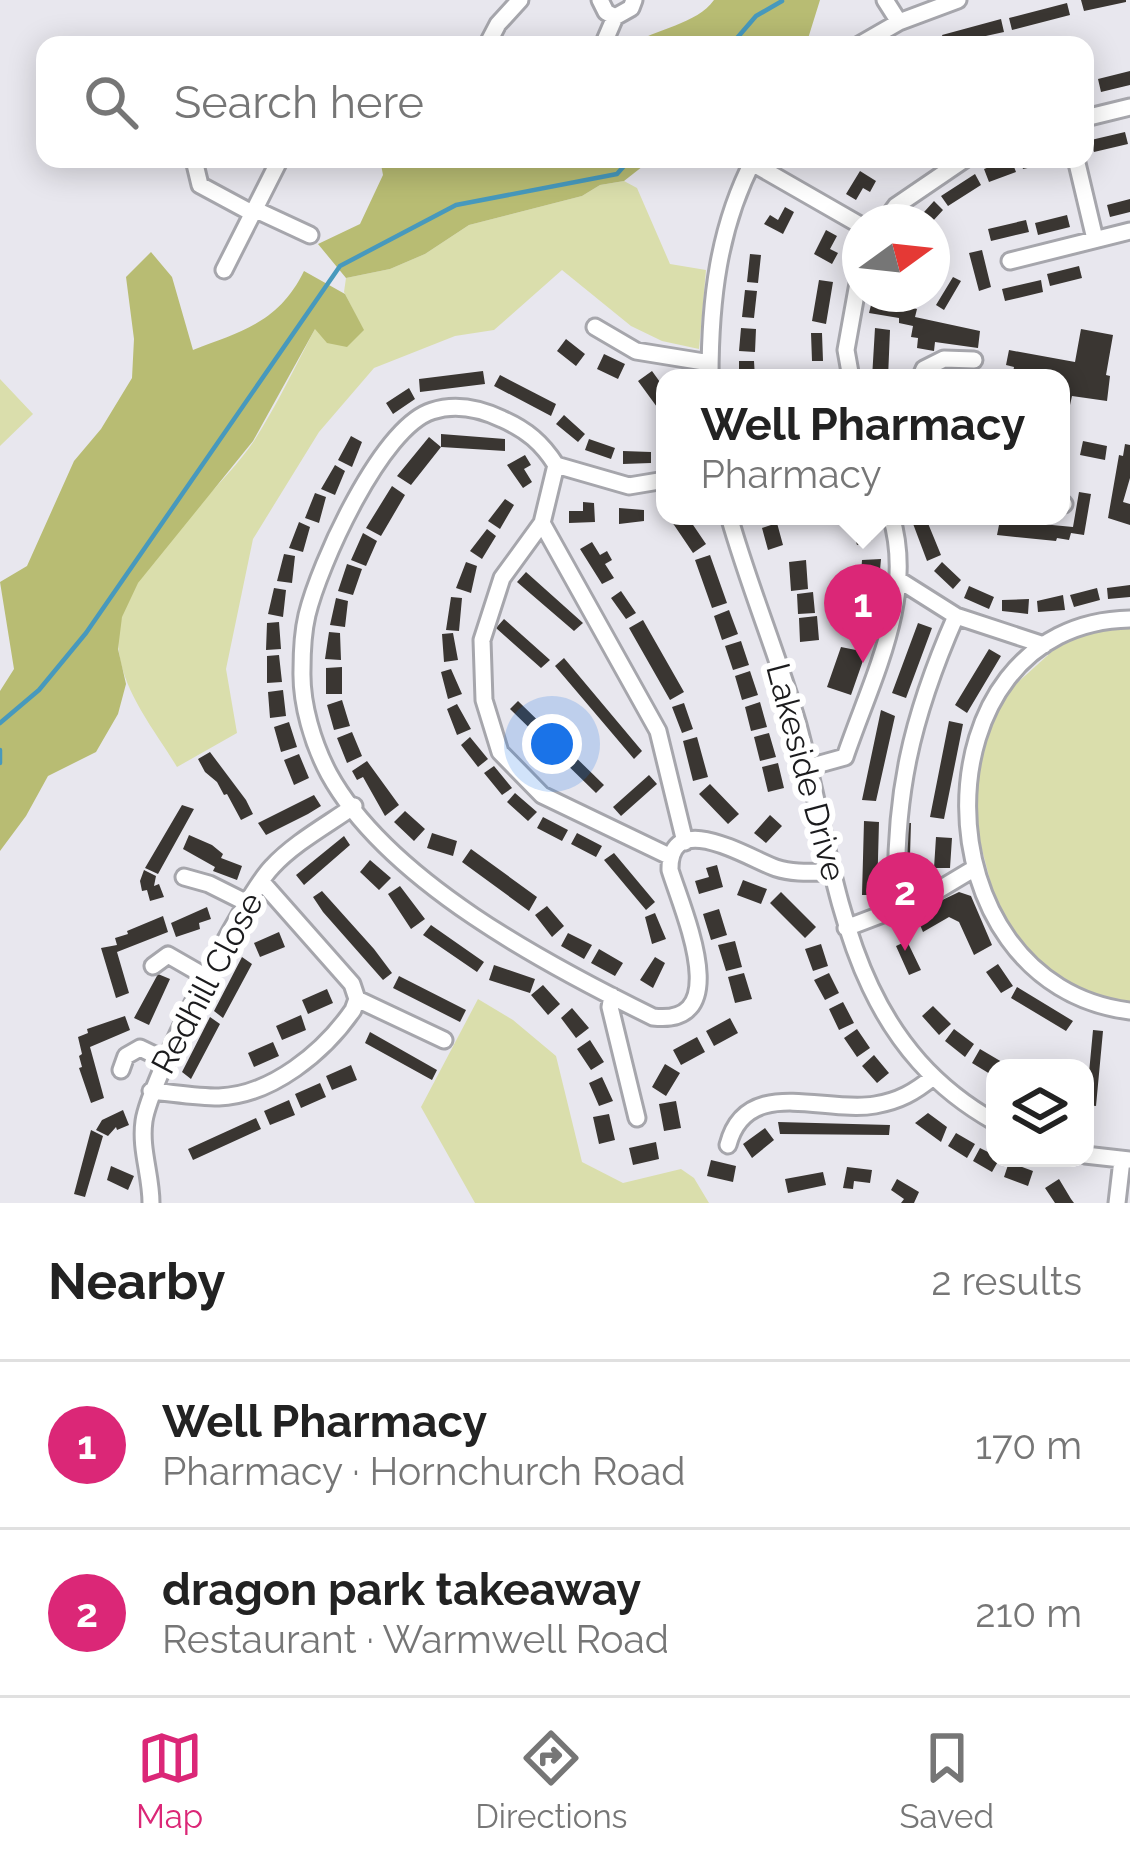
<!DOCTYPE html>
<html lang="en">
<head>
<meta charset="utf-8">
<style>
	body { margin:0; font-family:Raleway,sans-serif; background:#f2f2f2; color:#222 }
	.controls { position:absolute; right:36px; bottom:36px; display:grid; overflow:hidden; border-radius:24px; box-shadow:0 6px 30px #0003 }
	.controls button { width:108px; height:108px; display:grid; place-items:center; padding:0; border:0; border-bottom:3px solid #e0e0e0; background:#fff; color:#222; font:60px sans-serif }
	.compass { position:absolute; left:842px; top:204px; width:108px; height:108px; border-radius:50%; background:#fff; box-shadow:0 6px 30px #0003; rotate:75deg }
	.you { position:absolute; left:552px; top:744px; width:42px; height:42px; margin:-30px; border:9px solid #fff; border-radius:50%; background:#1a73e8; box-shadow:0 0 0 18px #1a73e833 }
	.badge { display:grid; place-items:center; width:78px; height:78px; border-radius:50%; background:#db2777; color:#fff; font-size:39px; font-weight:700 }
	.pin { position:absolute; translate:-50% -99px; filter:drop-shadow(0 3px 6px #0008) }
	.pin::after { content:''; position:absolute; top:63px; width:42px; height:36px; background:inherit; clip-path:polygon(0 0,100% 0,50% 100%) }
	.popup { position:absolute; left:656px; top:369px; width:414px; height:156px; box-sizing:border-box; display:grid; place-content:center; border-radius:24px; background:#fff; filter:drop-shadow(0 3px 9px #0005); font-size:39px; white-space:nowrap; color:#767676 }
	.popup b { font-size:45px; color:#222 }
	.popup::after { content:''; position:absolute; left:50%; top:100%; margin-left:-24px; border:24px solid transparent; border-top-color:#fff }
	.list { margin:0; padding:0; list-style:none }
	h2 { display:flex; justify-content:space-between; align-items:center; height:156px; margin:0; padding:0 48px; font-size:51px }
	h2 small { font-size:39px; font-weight:400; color:#767676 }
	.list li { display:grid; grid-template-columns:78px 1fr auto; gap:36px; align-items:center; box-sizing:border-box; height:168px; padding:0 48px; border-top:3px solid #e0e0e0 }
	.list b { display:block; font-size:45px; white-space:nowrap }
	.list p { margin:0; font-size:39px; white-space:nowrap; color:#767676 }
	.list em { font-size:39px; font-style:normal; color:#767676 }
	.icon { flex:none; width:66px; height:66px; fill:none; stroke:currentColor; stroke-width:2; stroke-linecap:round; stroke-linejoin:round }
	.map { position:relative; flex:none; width:1130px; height:1203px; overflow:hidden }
	.search { position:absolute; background:#fff; box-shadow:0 6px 30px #0003; left:36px; right:36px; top:36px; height:132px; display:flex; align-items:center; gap:30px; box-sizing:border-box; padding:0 42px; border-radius:24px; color:#767676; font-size:45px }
	.sheet { height:492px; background:#fff }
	nav { display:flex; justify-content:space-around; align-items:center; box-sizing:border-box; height:168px; border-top:3px solid #e0e0e0; background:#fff; font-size:33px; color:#767676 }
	nav a { display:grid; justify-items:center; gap:6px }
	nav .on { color:#db2777 }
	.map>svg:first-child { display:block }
	.green { fill:#dadeac }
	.forest { fill:#b8bc73 }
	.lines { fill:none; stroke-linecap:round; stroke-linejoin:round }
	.stream { stroke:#4799bd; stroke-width:4.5 }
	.building { fill:#3a3632 }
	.minor-casing { stroke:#a6a6ac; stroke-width:21 }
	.minor { stroke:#fff; stroke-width:15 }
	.labels { text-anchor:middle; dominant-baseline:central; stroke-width:12; stroke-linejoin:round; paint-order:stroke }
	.street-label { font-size:33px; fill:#1b1b1d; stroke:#fff }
</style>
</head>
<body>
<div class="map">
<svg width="1130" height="1203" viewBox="0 0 1130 1203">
	<rect width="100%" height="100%" fill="#e8e7ee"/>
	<path class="green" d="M624 181 637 188 670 264 706 270 699 349 662 341 631 326 562 270 494 330 455 336 374 368 319 432 253 539 226 669 237 733 177 767C156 732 125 695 119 653 107 579 216 498 254 441 277 405 296 365 316 327L363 330 344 292 346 278 390 269 425 254 469 225 582 196 600 185Z
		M0 379 33 414 0 446Z
		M1130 625V1005L1061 983 1018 943 996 903 973 815 979 745 1005 694 1058 646 1082 635Z
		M478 999 513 1020 556 1056 582 1162 623 1183 681 1169 694 1178 709 1203H475L421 1107Z"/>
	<path class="forest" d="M714 0H820L806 45H630C656 29 697 24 714 0Z
		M380 159H652L624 181 600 185 582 196 469 225 425 254 390 269 346 278 318 244 360 224 383 175Z
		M151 252 172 277 193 350C243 331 279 322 304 271L345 294 364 330 347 347 327 343 315 329 253 441 138 583 122 617 118 649 126 684 118 714 96 752 48 776 26 816 0 851V691L14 669 0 582 27 566 74 461 101 429 132 378 134 339 126 277Z"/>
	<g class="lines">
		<path class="stream" d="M731 45 756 16 782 1
			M0 723 39 690 86 633 340 266 456 205 617 174 630 159
			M0 750V763"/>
	</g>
	<path class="building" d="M1081 0H1126V2L1084 11Z
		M1067 3 1070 15 1012 30 1009 18Z
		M1001 19 1004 32 945 45 942 35Z
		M1130 71V85L1101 92 1098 79Z
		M1125 132 1128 144 1094 152 1091 140Z
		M1011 159 1016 172 989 182 984 169Z
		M1020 159H1059V161L1023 169Z
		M860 171 876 181 870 192 863 188 856 200 846 194Z
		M975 174 981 185 948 206 941 196Z
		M1130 199V212L1110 217 1107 205Z
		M934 201 943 210 932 222H915Z
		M785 207 794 212 783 234 764 224 770 215 778 220Z
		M1067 215 1070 227 1038 235 1035 223Z
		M1026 220 1029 232 991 241 988 229Z
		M826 230 837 236 830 249 838 253 832 264 814 254Z
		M982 250 991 287 979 291 969 253Z
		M750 254 761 255 758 283 747 282Z
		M1079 266 1082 278 1050 286 1047 274Z
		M953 277 961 281 944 310 936 305Z
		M819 280 833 282 826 324 812 321Z
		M1041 280 1043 292 1005 301 1002 289Z
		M745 290 757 291 754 318 742 317Z
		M873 297 917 309 915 317 980 331 978 348 935 342 934 351 917 348 918 338 911 337 913 326 899 323V318L869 313Z
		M741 328 756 329 755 352 739 351Z
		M875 328 890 330 888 378H872Z
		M1081 329 1113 335 1106 375 1110 376 1107 401 1072 396 1061 446V378H1012L1014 367 1006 365 1009 350 1075 362Z
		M811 333H822L823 361H812Z
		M566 339 585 354 576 366 557 351Z
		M604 354 625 364 618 379 597 369Z
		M739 361H754L755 378H739Z
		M483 371 485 384 420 392 419 379Z
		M652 371 665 389V418L638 381Z
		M500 375 556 404 551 416 494 386Z
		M409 388 415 399 393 414 386 403Z
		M564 415 585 434 578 442 556 424Z
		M441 434 505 439V451L441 447Z
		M351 436 362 442 352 467 338 460Z
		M429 437 441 447 411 485 397 476Z
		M589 439 615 448 611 459 585 450Z
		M1083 441 1107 446 1105 460 1080 455Z
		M1125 444 1130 445V478L1123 502 1130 504V525L1108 518 1119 455 1123 456Z
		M623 451 651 452V463L623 464Z
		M525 455 531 465 524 469 532 482 523 488 507 465Z
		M335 465 345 471 335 495 321 489Z
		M392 486 405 495 381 536 366 528Z
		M1079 492 1091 494 1084 535 1071 533 1069 540 1057 538 1056 541 997 535 1000 520 1073 527Z
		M315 493 326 497 319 523 305 518Z
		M505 499 514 505 500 529 488 521Z
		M583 502 594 503 595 522 569 523V511H583Z
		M619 508 644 510V521L619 524Z
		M668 516H687L706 544 693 553Z
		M848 516H865L872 540 857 545Z
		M925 516 941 555 927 561 912 521Z
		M299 522 310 527 303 552 289 548Z
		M777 523 783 545 768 550 762 528Z
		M487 529 496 536 482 559 470 551Z
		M363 533 377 541 366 566 351 560Z
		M592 542 600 555 607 551 612 560 605 564 614 578 602 584 580 549Z
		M284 554 295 556 292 583 277 581Z
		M710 555 727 603 712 608 695 560Z
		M881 559 876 615 869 634 853 630 864 606 859 605 862 560Z
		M806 560 808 589 791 591 789 562Z
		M466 562 477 566 471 593 456 588Z
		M942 562 961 580 953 589 934 571Z
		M347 564 362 569 353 595 338 591Z
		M526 572 583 623 574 631 517 582Z
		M1130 585V597L1108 599 1107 588Z
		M969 586 994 597 989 609 964 598Z
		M274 588 286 590 283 617 268 614Z
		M1097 588 1100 600 1074 607 1070 595Z
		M621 591 636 613 626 619 611 598Z
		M813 592 815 613 798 614 797 594Z
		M1063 595 1065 610 1038 612 1037 601Z
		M451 597 462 598 459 631 446 630Z
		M336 598 348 601 345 627 330 625Z
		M1029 599 1028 614 1002 611V600Z
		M729 610 738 634 722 640 714 616Z
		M817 616 819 640 800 642 799 618Z
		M504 619 550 660 541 668 496 628Z
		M643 620 684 692 670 700 629 628Z
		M279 622 281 649 266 650 267 623Z
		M918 623 932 628 906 698 892 693Z
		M329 632 340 633 341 660 325 659Z
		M453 633 458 660 444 662 442 634Z
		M741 641 749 665 733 670 725 646Z
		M841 647 866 652 851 695 827 687Z
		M989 649 1001 656 967 713 955 705Z
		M279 655 282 682 267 683V656Z
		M564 658 642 751 634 759 555 666Z
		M342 667V694H326V668Z
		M451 669 462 694 448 699 441 672Z
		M750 671 758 695 742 700 735 676Z
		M283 690 286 716 270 718 268 692Z
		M342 700 350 726 334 730 327 705Z
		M518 701 604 785 596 793 510 709Z
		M760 702 767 727 751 731 745 707Z
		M684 703 693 729 682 733 672 707Z
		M457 704 471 729 457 735 447 709Z
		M881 710 895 716 876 801 862 800Z
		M949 721 963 724 944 819 930 817Z
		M289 722 297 747 281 752 274 727Z
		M352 732 362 756 347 763 337 738Z
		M769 733 776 757 760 761 754 737Z
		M470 737 488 759 478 767 461 745Z
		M697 737 708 777 693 781 683 741Z
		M210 752 246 800 253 814 241 820 227 794 224 795 217 782 205 772 198 759Z
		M299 754 309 778 294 785 284 760Z
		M367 761 399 805 385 816 363 777 357 780 352 771Z
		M778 763 784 788 768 792 762 767Z
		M494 766 512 788 502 795 484 773Z
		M649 775 657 784 621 816 613 807Z
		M710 784 739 814 728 824 699 794Z
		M515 793 537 812 528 821 507 802Z
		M314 795 321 806 308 814 266 835 258 823Z
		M182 805 194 809 158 874 145 868Z
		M405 811 425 829 414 841 394 822Z
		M770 815 782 826 766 843 754 833Z
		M543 817 568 830 562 841 537 828Z
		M864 821 879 822 877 895H862Z
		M903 823H911L909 889 901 888Z
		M432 833 457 841 453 856 427 848Z
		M577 833 602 846 596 857 571 844Z
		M189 835 212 845 223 854 221 858 242 866 237 880 213 871 215 867 183 849Z
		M344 836 350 845 304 885 296 875Z
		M936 837 952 838 950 868H934Z
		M471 849 537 897 529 911 462 862Z
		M614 853 655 902 646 910 604 860Z
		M370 860 391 878 379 890 360 872Z
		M717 865 723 887 699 894 695 881 709 877 706 868Z
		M144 870 156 876 154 886 159 884 164 897 150 901 147 890 142 891 140 881Z
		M914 874H931L930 888H914Z
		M743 880 767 889 761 904 737 895Z
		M400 886 425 919 411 929 388 894Z
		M322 891 374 949 392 973 383 980 323 912 313 897Z
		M781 892 816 927 805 938 770 903Z
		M959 892 971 896 992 945 974 955 959 922 949 917 923 932 915 913Z
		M547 906 564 926 552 937 535 915Z
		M207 907 211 919 199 923 200 929 176 937 171 923Z
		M719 909 727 935 711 940 703 914Z
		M655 913 666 939 652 944 645 917Z
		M163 916 168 932 117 952 129 993 116 998 101 948 117 945 115 938 128 934 127 931Z
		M431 925 484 962 477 972 423 935Z
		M279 932 285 947 260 957 254 943Z
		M568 933 592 945 584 959 561 946Z
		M735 941 742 967 726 971 718 945Z
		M907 941 921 970 909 975 896 946Z
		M821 944 828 966 813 971 805 949Z
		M599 949 623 963 615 976 591 963Z
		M242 957 252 964 223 1018 214 1011Z
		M655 957 665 963 653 988 640 980Z
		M998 964 1013 986 1001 993 986 972Z
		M494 965 535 979 530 993 489 980Z
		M744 973 752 999 735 1003 728 977Z
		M829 973 839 993 825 1000 814 980Z
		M158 974 170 979 149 1025 134 1018Z
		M399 976 466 1010 460 1022 393 988Z
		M543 985 560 1004 548 1015 531 995Z
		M1017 987 1073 1021 1066 1031 1011 998Z
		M327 989 333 1003 308 1014 302 1000Z
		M843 1002 854 1023 839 1030 829 1009Z
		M933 1006 951 1024 939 1035 922 1016Z
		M572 1008 589 1028 576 1038 561 1018Z
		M301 1015 306 1030 282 1040 276 1026Z
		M125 1016 130 1030 90 1047 104 1098 91 1103 79 1068 82 1067 79 1056 82 1054 78 1037 88 1033 87 1029Z
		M210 1017 220 1024 191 1079 182 1072Z
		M730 1018 738 1033 714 1046 706 1031Z
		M857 1029 870 1048 857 1057 844 1038Z
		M954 1029 974 1044 965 1057 945 1041Z
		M1093 1030 1103 1031 1096 1106 1086 1105Z
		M370 1032 437 1070 432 1080 365 1043Z
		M697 1037 705 1052 681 1065 673 1050Z
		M590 1040 604 1062 591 1070 577 1049Z
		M273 1042 279 1056 254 1067 248 1053Z
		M980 1049 1002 1062 995 1068V1077L972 1063Z
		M874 1055 889 1073 877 1083 862 1066Z
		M665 1064 680 1073 666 1096 652 1087Z
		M351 1065 357 1080 332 1090 326 1076Z
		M602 1077 613 1101 599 1106 589 1083Z
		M320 1083 326 1097 301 1108 295 1094Z
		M289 1100 295 1115 270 1125 264 1111Z
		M676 1101 681 1128 664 1131 659 1104Z
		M123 1110 129 1125 117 1130 116 1127 108 1136 96 1130 102 1120Z
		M928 1113 947 1127 941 1142 915 1123Z
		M609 1114 615 1140 599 1144 593 1117Z
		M256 1118 261 1129 193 1160 188 1149Z
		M778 1122 890 1125 889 1135 780 1134Z
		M765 1128 774 1140 752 1158 743 1144Z
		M91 1130 103 1136 85 1197 74 1194Z
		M956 1133 975 1144 967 1158 948 1146Z
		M656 1142 659 1159 633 1165 629 1148Z
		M980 1148 1000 1158 992 1172 973 1161Z
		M711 1160 736 1166 733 1182 707 1176Z
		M1009 1162 1033 1171 1028 1186 1004 1177Z
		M111 1166 134 1176 128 1190 107 1180Z
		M847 1167 872 1170 870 1183 854 1181 853 1189 843 1188Z
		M823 1172 826 1185 788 1193 785 1179Z
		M897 1179 919 1192 914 1203H901L904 1199 891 1190Z
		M1059 1179 1071 1199 1074 1203H1055L1045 1188Z"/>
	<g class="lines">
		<defs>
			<path id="minor" d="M600 0 606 12 615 17 631 8 634 0
				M885 0 899 22
				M487 45 498 24 520 0
				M603 45 615 17
				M859 45 899 22 958 0
				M1085 118 1130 107
				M1076 159 1095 239
				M194 160 200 185 252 213
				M752 163 860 225
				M254 209 310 235
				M884 222 896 206 965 159
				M1010 261 1130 231
				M224 270 280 159
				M595 327 636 351 710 363
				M710 378C710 301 718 228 754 159
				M851 378 846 350 860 272
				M920 378 924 369 944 359 974 360
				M556 465 542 523 502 578 482 640 484 700 500 752 542 795 669 856
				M665 480 629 486 556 465C542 443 527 430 502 419 481 409 456 403 432 411 381 427 319 565 307 615 303 632 302 653 302 670 301 704 313 744 329 774 388 881 547 965 653 1017 735 1027 683 912 670 870 669 807 750 859 776 868 794 874 814 872 833 872
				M1061 503 1064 504
				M729 516C749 587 778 655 798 725 839 877 842 1036 995 1122
				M542 523 658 731 685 842
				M899 580 956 616 1044 645
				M1130 619C912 623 915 985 1130 1011
				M809 767 845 757C871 680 916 598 891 516
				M184 877 209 884 247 903
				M897 909C893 797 911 718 956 616
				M846 928 925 898 975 868
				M153 966 168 955 208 978
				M612 996 610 1007 637 1118
				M357 999 444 1040
				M121 1070 126 1056 140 1048 167 1061
				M151 1091C173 1093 196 1097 219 1097 272 1095 324 1052 353 1010L357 999 352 984 261 881
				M728 1145C746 1075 824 1114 875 1105 899 1101 915 1092 933 1077
				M1085 1155 1130 1160
				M151 1203C151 1175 140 1149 144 1121 150 1080 243 897 272 867 294 843 327 825 354 806
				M1117 1203 1122 1160"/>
		</defs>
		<use href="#minor" class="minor-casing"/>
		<use href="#minor" class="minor"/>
	</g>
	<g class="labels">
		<g class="street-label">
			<text transform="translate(806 772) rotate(75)">Lakeside Drive</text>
			<text transform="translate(207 983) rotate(-62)">Redhill Close</text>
		</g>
	</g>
</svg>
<div class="controls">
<button><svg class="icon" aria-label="layers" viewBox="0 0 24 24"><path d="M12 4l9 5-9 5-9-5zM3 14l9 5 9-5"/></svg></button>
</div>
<svg class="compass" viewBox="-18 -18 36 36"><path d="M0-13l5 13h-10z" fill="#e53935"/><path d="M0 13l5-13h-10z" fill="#767676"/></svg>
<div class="you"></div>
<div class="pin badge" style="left:863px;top:663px">1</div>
<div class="popup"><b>Well Pharmacy</b>Pharmacy</div>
<div class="pin badge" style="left:905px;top:951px">2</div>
<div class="search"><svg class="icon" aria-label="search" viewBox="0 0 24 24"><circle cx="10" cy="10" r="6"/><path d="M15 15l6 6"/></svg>Search here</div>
</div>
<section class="sheet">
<h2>Nearby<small>2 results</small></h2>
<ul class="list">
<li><span class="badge">1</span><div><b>Well Pharmacy</b><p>Pharmacy · Hornchurch Road</p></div><em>170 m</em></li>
<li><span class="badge">2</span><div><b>dragon park takeaway</b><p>Restaurant · Warmwell Road</p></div><em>210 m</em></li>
</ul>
</section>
<nav>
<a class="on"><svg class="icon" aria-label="map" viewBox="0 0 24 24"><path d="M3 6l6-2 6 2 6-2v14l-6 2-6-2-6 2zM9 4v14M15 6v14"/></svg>Map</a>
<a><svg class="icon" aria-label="directions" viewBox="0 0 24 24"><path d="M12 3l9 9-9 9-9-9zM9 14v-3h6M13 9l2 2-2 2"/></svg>Directions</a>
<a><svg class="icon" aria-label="saved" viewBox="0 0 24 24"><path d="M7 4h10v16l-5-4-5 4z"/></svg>Saved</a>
</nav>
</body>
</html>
